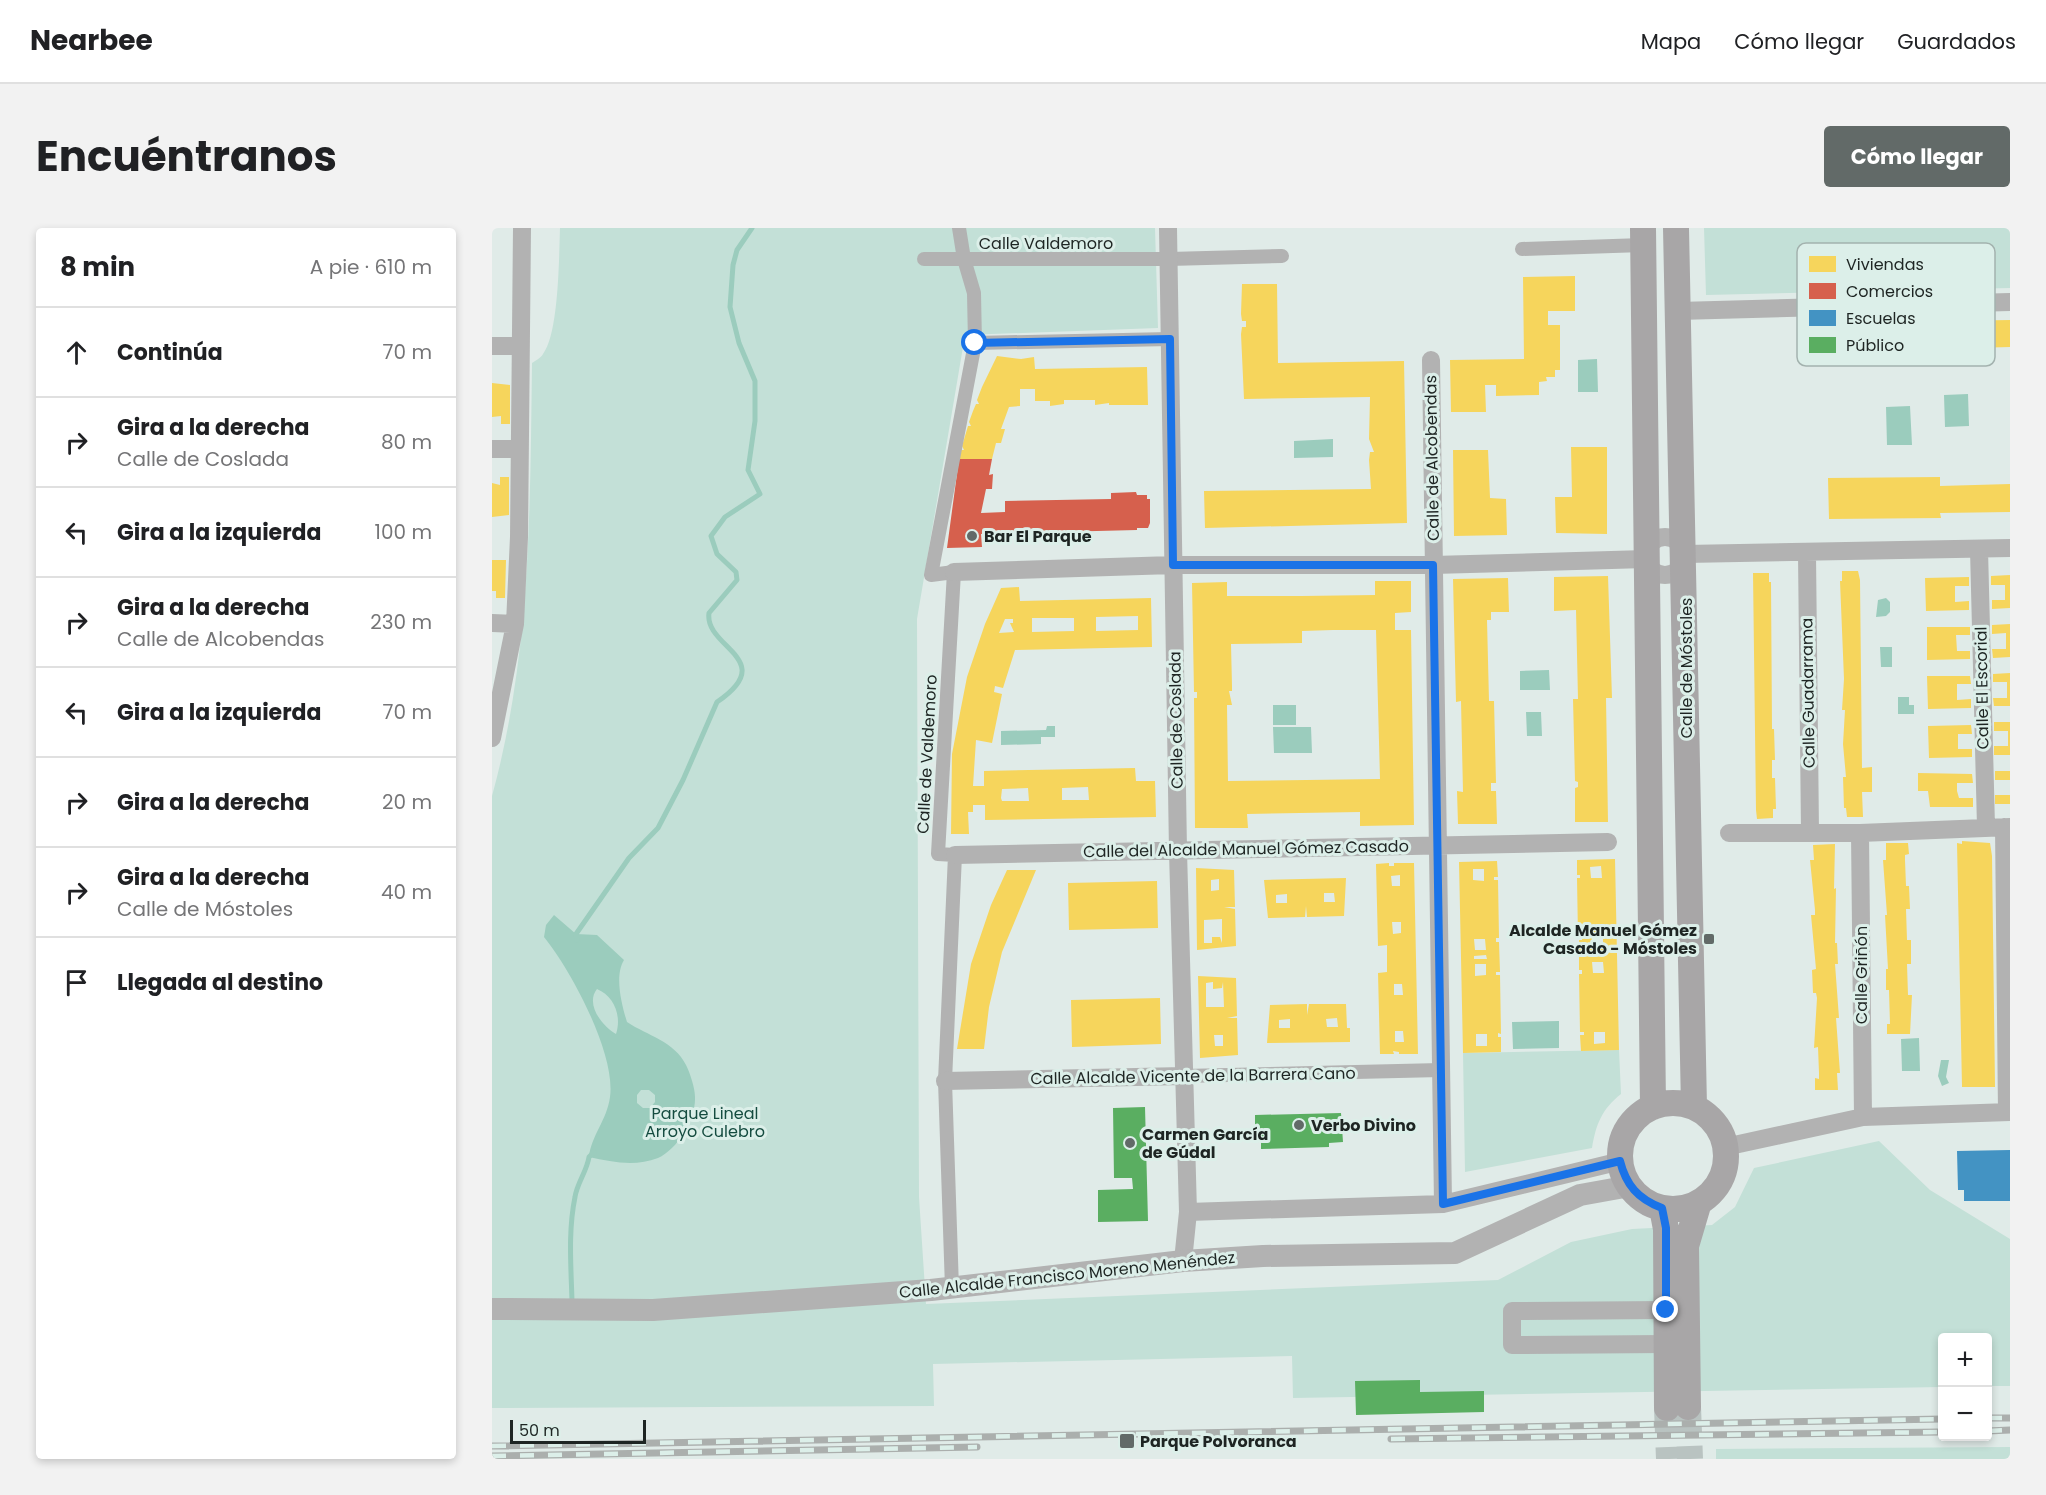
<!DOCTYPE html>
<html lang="es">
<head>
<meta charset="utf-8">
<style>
	body { margin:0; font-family:Poppins,sans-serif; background:#f2f2f2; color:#202124 }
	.controls { position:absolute; right:18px; bottom:18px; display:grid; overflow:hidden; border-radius:6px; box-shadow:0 3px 9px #0003 }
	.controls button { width:54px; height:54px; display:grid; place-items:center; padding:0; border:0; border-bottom:2px solid #e0e0e0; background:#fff; color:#202124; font:30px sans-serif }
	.scale { position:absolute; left:18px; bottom:15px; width:136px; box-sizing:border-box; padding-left:6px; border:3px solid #1e2523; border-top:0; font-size:16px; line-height:21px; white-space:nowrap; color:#1e2523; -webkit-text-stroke:4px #dcefe9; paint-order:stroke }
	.stop { position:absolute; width:18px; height:18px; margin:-14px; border:4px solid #1a73e8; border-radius:50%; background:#fff }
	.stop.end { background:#1a73e8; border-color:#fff; box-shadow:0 2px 6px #0008 }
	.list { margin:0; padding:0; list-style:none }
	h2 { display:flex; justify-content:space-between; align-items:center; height:78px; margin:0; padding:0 24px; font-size:26px }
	h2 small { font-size:20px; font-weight:400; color:#757577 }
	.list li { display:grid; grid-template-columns:39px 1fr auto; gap:18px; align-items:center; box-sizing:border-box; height:90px; padding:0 24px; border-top:2px solid #e0e0e0 }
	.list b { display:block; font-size:22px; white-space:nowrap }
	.list p { margin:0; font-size:20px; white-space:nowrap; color:#757577 }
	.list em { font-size:20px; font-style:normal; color:#757577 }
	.icon { flex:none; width:33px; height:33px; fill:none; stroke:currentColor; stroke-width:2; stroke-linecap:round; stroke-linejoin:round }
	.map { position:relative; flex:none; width:1518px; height:1231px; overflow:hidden; border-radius:6px }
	header { display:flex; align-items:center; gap:36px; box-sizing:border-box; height:84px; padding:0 30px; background:#fff; border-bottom:2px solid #e0e0e0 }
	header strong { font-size:28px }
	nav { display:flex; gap:33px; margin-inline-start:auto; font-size:21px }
	.intro { display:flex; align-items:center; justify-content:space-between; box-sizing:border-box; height:144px; padding:0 36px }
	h1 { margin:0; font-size:42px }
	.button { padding:15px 27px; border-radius:6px; background:#626a68; color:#fff; font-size:21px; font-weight:700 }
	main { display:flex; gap:36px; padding:0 36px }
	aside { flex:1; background:#fff; border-radius:6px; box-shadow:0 3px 9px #0003 }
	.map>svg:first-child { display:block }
	.green { fill:#c3e0d7 }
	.water { fill:#9bccbd; fill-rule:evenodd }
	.homes { fill:#f6d55c; fill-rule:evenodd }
	.shops { fill:#d6604d }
	.schools { fill:#4393c3 }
	.public { fill:#5aae61 }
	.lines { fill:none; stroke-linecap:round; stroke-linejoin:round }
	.stream { stroke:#9bccbd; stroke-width:5 }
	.secondary-tunnel { stroke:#b9c3c1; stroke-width:26; stroke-dasharray:26 13; stroke-linecap:butt }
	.pedestrian { stroke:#b2b2b2; stroke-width:14 }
	.minor { stroke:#b2b2b2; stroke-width:18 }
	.tertiary { stroke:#b2b2b2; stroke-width:22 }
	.secondary { stroke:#a8a6a7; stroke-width:26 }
	.rail-casing { stroke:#abafad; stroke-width:7 }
	.rail { stroke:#dcefe9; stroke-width:4.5; stroke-dasharray:14; stroke-linecap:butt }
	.route { stroke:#1a73e8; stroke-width:8 }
	.poi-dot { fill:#626a68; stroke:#dcefe9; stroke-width:2 }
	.labels { text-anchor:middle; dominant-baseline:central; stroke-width:6; stroke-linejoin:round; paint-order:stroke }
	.street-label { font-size:16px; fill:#1e2523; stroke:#dcefe9 }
	.poi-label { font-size:16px; font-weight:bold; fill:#1e2523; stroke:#dcefe9; text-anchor:start }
	.park-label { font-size:16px; fill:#154c40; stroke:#dcefe9 }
	.key { fill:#dcefe9; stroke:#a3b2ae; stroke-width:1.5 }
	.key-label { font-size:16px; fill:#1e2523 }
</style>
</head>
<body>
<header>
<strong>Nearbee</strong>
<nav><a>Mapa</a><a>Cómo llegar</a><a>Guardados</a></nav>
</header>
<div class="intro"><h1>Encuéntranos</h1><a class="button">Cómo llegar</a></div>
<main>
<aside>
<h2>8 min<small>A pie · 610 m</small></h2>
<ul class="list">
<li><svg class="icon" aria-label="ahead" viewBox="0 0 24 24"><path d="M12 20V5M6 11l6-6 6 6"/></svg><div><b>Continúa</b></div><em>70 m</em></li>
<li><svg class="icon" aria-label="right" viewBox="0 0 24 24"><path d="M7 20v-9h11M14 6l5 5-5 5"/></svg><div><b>Gira a la derecha</b><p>Calle de Coslada</p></div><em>80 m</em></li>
<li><svg class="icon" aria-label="left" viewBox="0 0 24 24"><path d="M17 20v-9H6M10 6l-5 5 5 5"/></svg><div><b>Gira a la izquierda</b></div><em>100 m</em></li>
<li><svg class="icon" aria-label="right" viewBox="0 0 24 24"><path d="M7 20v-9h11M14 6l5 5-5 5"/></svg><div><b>Gira a la derecha</b><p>Calle de Alcobendas</p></div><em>230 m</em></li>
<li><svg class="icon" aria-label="left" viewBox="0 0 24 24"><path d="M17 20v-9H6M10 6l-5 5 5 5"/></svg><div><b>Gira a la izquierda</b></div><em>70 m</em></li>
<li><svg class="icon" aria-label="right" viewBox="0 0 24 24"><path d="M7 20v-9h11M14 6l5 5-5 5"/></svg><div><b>Gira a la derecha</b></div><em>20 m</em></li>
<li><svg class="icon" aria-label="right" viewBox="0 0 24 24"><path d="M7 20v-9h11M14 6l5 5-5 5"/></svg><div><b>Gira a la derecha</b><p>Calle de Móstoles</p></div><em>40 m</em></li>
<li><svg class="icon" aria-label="arrive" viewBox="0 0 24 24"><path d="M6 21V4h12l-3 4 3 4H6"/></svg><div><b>Llegada al destino</b></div></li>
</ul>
</aside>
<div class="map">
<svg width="1518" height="1231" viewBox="0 0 1518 1231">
	<rect width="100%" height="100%" fill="#e0ebe8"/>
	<path class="green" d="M68 0H663L666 100 473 107 425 391 427 969 434 1076 1006 1052 1079 1014 1140 1001 1220 997 1243 979 1262 940 1387 913 1438 962 1518 1011V1158H1496V1110H1450V1159L801 1170 800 1128 441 1136 442 1178 0 1180V568C39 426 38 281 40 135 43 133 49 130 51 126 67 105 67 28 68 0Z
		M1212 0H1518V60L1214 67Z
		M1127 822 1129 866C1110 881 1104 896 1100 920L973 944 971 825Z
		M1518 1219V1231H1224V1221Z"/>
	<path class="water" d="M1105 131 1106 164H1086V132Z
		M1476 166 1477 198 1453 199 1452 167Z
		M1418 178 1420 217H1395L1394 179Z
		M841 211V229L802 230V213Z
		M1394 370 1398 374V384L1394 388 1384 389 1386 372Z
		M1388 419H1400V439H1389Z
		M1057 442 1058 462H1028V443Z
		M1406 469H1417V477H1422V486H1406Z
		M781 477H804V497H781Z
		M1034 484H1049L1050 508H1035Z
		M555 498H563V509H549V516L509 517V503L554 502Z
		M781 499H819L820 525H782Z
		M62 687 84 706 105 707 132 732C122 748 130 778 135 794 156 808 182 813 194 837 198 845 203 860 203 869 204 890 186 921 166 930 143 939 120 934 97 929 99 908 115 892 118 869 124 826 79 742 52 709L54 697ZM105 761C122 768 130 788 124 806 110 798 93 776 105 761ZM149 862H157L163 867V874L158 880H151L145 875V867Z
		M1067 793V820L1021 821 1020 794Z
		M1427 810 1428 843H1410L1409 811Z
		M1449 832H1457L1454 849 1457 855 1450 858 1446 848Z"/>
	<path class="homes" d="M1083 48V83H1056V97H1068V142H1063V149H1054L1055 153 1047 154V167L1004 168V157H993L994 184H959L958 132 1032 131 1031 49Z
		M750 56H785L786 135 912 133 915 295 713 300 712 263 879 261 877 232 878 224H882L877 211 878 169 752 171 749 106 750 99H754V93H750L749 86Z
		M1518 92V119L1446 121V132L1333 134 1332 95Z
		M505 128 529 131 542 129 543 141 655 139 656 177H617V175L603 177V172H572V176L558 178V173H543V161H528V178L517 179 509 201H513L509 215H504L500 231H467L469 222H472L470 218 476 198H479L477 194 481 183 484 176H487L485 172 490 159Z
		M0 155 18 157V196H9V188L0 189Z
		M1079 219H1115V306L1064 305 1063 269H1080Z
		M961 222H996L998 270 1014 271 1015 307 962 308Z
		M8 249H17V287L0 289V255L8 257Z
		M1448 249V258L1518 256V284L1448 285 1449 290 1337 291 1336 250Z
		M0 332H14L13 370H4V363H0Z
		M1350 343H1366L1368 352 1370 540 1380 539V564H1370L1371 589H1355L1354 580H1352L1351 549H1354L1351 516 1353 482H1350L1352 451 1348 353H1350Z
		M1261 345H1277V354H1279L1280 501H1282L1283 532H1280V550H1283L1284 581H1281V590L1265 591 1264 582Z
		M1518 347V380L1500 381V372H1513V357H1499V348Z
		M1116 348 1120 470H1114L1116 594H1083V560L1086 559V554L1083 553 1081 471H1086L1084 382 1062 383V349Z
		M1477 349V358H1463V374L1477 373V382L1434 383 1433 350Z
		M1016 350 1017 384H999V392H995L997 473H1002L1004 555H999V563H1004L1005 596H966L965 563 971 564 969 473 964 474 961 351Z
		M883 353H919V384L903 385V402H919L922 597 868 598V584L755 586 756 600H703L702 470H705V464H702L700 355 735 354V368H810L883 367ZM841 402H884L888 551 736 553 735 477H740L737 463H740V458L739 416 810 415V403Z
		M527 359 528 373 659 370 660 419 523 422 511 460 503 458 502 464 510 466 500 515 484 512 481 558H492V543L643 540 644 553H663L664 589 493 592V577H481V584H476L477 606H459L460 526 475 449 493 396 509 360ZM646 388V402L604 403V389ZM540 390H582V403L540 404ZM513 391H521V395H518L522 404 507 405ZM596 559 597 572H570V560ZM536 560 537 573H510L509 570 510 561Z
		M1518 396V429L1501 430 1500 421H1514V405L1500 406V397Z
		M1435 399H1478V407H1464L1465 423H1478V431L1435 432Z
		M1518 445V478H1502L1501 470H1515V454H1501V446Z
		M1435 448H1478L1479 456H1465V472L1479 471V480L1436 481Z
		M1502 494H1518V527H1502V518H1516V503H1502Z
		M1479 497 1480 506H1466V521H1480V529L1437 530 1436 498Z
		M1503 543H1518V552H1503Z
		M1426 545 1480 546 1481 555H1465V563L1467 570H1481V579H1438L1436 563H1426Z
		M1503 567H1518V576H1503Z
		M1470 613 1498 615 1500 628 1503 859H1470L1465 615 1470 616Z
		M1394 615H1416L1417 626 1413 627V632L1414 658H1417L1418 681H1414L1415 712H1419V736H1415L1416 767H1420L1418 806H1395V796H1398L1397 762H1394V741H1396L1393 687H1395L1391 632H1394Z
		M1343 616 1342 661 1344 660 1343 715H1345L1346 736H1343L1347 790H1344L1348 845H1345L1346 862H1323V850L1327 851V845L1326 819 1322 820 1325 770 1324 765H1321L1320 742 1324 741 1319 687H1323V682L1318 632H1322L1321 617Z
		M1123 631 1127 822 1089 823 1088 807H1092V804H1088L1087 746H1090V742H1087V712H1090V709H1086L1085 650H1088V647H1085V632ZM1109 638 1110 650H1099L1098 639ZM1100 708H1111V720H1100ZM1100 725H1112V728L1100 729ZM1100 734H1111L1112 745H1101ZM1102 804H1113V815L1102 816Z
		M1005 633 1006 649H1002V652H1006L1007 710H1004V714H1007L1008 744H1004V747H1008L1009 806 1006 805V809H1009V824L971 825 967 634ZM981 641H992V653L981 652ZM982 711H993L994 722H983ZM994 727 995 731H982V728ZM983 736H994V747L983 748ZM984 806H995V818H984Z
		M897 635V638H902V635H922L926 826H907V824L901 823 902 826H888L886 745 895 744V717L886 718 884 636ZM908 647V658H900L899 648ZM900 694H909V705L901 706ZM902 756H910L911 767H902ZM903 803H911L912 814H903Z
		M704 640 742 642 743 679H732L743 681 744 718 705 722ZM727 651V662L719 663V652ZM730 691V715L728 709H720V715H712V692Z
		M515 642H544L510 724 497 779 492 821H465L479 736 499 677Z
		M854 650 852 688 815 689 814 678 813 689 776 690 772 652ZM832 665H842L843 674H832ZM795 666V675H784V667Z
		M665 653 666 700 577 702 576 655Z
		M706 748 744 750 745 788 735 790H745L746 827 708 830ZM721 754V761L730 760 731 754 732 779H714V755ZM722 807H731V818H723Z
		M668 770 669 816 580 819 579 772Z
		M815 776V787L817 776H854L855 800H858V814L775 815 778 777ZM845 790 846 799H835L834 791ZM798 791V800H787V792Z"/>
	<path class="shops" d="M467 231H500L497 247 501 246 500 261H494L489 285 513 284V273L619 271V265L644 264 645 267H655V271H658V295L656 300H645V302L489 306 490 319 455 320Z"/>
	<path class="schools" d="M1518 922V973H1472V962H1466L1465 923Z"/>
	<path class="public" d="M653 879 656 993 606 994V962L641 961 640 950H622L621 880Z
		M849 885 851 914 837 915V919L769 921V907L763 908V887Z
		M928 1152V1164L992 1163V1184L864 1187 863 1153Z"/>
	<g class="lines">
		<path class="stream" d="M85 712 84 706 137 630 166 600 191 552 225 474C288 431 212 420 217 385L245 352 244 344 225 326 219 308 233 289 268 266 256 242 263 193V153L247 115 238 79 241 37 245 22 260 0
			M80 1073C79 1038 76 1003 83 969 85 955 95 943 97 929L102 924"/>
		<path class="secondary-tunnel" d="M1196 1179 1198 1231
			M1175 1180 1177 1231"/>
		<path class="pedestrian" d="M1030 21 1151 17
			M432 31H677L790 28
			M483 115 678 111
			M692 848 949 842
			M460 1060 453 853 463 627 446 626 462 344 439 347 483 115 482 65 472 31 467 0"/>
		<path class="minor" d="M676 0 686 623 696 984 691 1033
			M1186 83 1518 74
			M0 118H28
			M939 132 951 976
			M0 221H26
			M1154 328a19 19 0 1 1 38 0a19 19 0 1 1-38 0Z
			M1487 321 1494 599
			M1193 326 1518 320
			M1315 326 1318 604
			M462 344 681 337H941L1154 331
			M0 395 23 396
			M0 510 23 396 27 309 30 0
			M1512 599 1515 884
			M1237 605H1368L1518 599
			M1368 605 1371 889
			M463 627 1116 614
			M453 853 692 848
			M1233 919 1371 889 1518 884
			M696 984 951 976 1129 933
			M1174 1082 1020 1083V1117L1174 1116"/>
		<path class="tertiary" d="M0 1081 161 1082 439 1062 691 1033 771 1028 963 1025 1088 967 1138 958"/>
		<path class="secondary" d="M1151 0 1161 879
			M1184 0 1202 879
			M1128 928a53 53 0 1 1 106 0a53 53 0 1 1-106 0Z
			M1170 980 1174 1001 1175 1180
			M1196 1179 1194 1018 1207 974"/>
		<defs>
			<path id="rail" d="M1496 1190H1518
				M1496 1203 1518 1202
				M899 1211 1450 1204
				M0 1218 1450 1191
				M0 1228 485 1219"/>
		</defs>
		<use href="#rail" class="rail-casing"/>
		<use href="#rail" class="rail"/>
	</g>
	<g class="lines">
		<path class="route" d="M483 115 678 111 681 337H941L951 976 1128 933C1134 957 1146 971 1170 980L1174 1000V1082"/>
	</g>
	<g class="poi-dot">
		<circle cx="480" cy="308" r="6"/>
		<rect x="1211" y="705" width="12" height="12" rx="3"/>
		<circle cx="807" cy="897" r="6"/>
		<circle cx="638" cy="915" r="6"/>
		<rect x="627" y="1205" width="16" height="16" rx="3"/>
	</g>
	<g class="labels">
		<g class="street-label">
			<text x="554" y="15">Calle Valdemoro</text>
			<text transform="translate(940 230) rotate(-91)">Calle de Alcobendas</text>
			<text transform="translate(1194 440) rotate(-90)">Calle de Móstoles</text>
			<text transform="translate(1490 460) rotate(-91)">Calle El Escorial</text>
			<text transform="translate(1316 465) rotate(-91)">Calle Guadarrama</text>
			<text transform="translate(684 492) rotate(-91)">Calle de Coslada</text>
			<text transform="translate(435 526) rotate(-87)">Calle de Valdemoro</text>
			<text transform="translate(754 621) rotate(-1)">Calle del Alcalde Manuel Gómez Casado</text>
			<text transform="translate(1369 747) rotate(-90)">Calle Griñón</text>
			<text transform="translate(701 848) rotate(-1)">Calle Alcalde Vicente de la Barrera Cano</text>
			<text transform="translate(575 1047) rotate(-6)">Calle Alcalde Francisco Moreno Menéndez</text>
		</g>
		<g class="poi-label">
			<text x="492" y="308">Bar El Parque</text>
			<text x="1205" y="702" text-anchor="end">Alcalde Manuel Gómez<tspan x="1205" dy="18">Casado - Móstoles</tspan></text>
			<text x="819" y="897">Verbo Divino</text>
			<text x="650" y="906">Carmen García<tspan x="650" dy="18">de Gúdal</tspan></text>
			<text x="648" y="1213">Parque Polvoranca</text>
		</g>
		<g class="park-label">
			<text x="213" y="885">Parque Lineal<tspan x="213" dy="18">Arroyo Culebro</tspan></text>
		</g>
	</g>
	<rect x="1305" y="15" width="198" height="123" rx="9" class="key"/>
	<rect x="1317" y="28" width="27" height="16" fill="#f6d55c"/>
	<rect x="1317" y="55" width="27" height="16" fill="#d6604d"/>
	<rect x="1317" y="82" width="27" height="16" fill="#4393c3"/>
	<rect x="1317" y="109" width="27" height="16" fill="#5aae61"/>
	<g class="key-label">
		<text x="1354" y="42">Viviendas</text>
		<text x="1354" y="69">Comercios</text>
		<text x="1354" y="96">Escuelas</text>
		<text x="1354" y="123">Público</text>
	</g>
</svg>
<div class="controls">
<button>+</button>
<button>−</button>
</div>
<div class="scale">50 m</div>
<div class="stop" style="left:483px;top:115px"></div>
<div class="stop end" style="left:1174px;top:1082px"></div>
</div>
</main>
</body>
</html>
